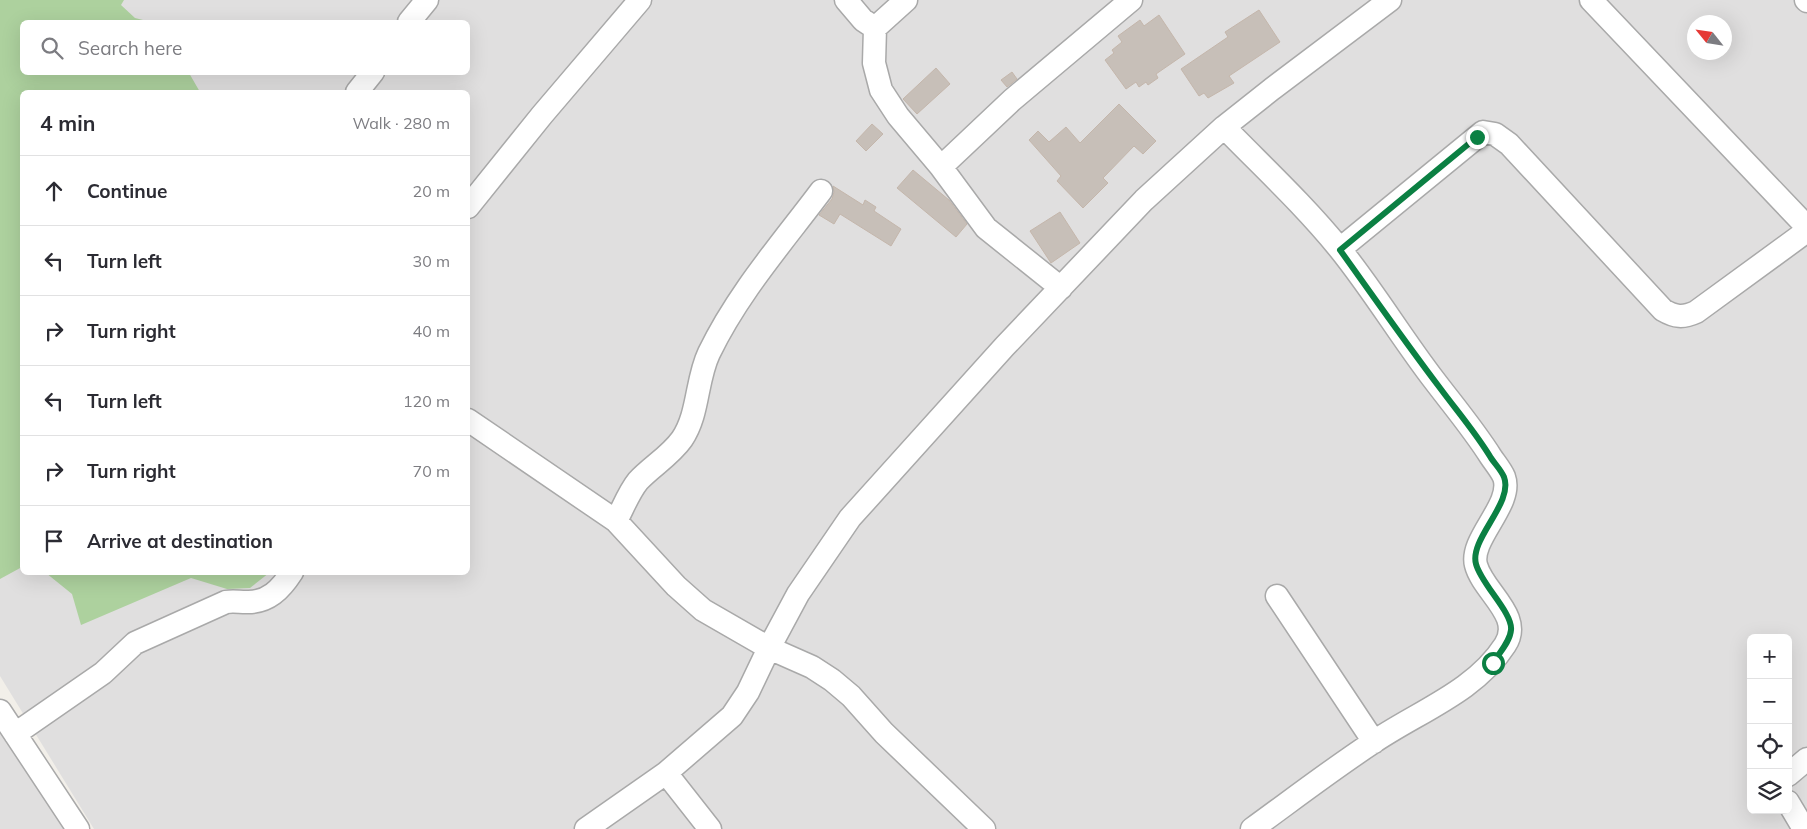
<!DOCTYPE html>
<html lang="en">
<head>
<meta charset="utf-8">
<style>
	body { margin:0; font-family:Mulish,sans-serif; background:#f2f2f3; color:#2b2b33 }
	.controls { position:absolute; right:15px; bottom:15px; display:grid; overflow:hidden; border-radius:8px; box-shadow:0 5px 20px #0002 }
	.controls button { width:45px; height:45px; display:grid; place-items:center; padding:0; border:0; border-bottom:1px solid #e1e1e2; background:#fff; color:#2b2b33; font:25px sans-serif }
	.compass { position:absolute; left:1687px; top:15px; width:45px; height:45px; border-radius:50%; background:#fff; box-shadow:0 5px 20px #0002; rotate:300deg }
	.stop { position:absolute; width:15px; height:15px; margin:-11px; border:4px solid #0b8043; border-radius:50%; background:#fff }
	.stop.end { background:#0b8043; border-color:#fff; box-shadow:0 1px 5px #0008 }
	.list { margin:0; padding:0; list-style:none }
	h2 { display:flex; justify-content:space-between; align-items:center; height:65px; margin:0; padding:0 20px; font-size:21px }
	h2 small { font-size:16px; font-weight:400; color:#7c7c81 }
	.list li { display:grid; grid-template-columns:32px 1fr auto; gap:15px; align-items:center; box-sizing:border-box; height:70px; padding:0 20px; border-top:1px solid #e1e1e2 }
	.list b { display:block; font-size:19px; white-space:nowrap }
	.list em { font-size:16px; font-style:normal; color:#7c7c81 }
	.icon { flex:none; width:28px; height:28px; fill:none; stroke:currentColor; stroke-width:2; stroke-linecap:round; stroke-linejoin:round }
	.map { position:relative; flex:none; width:1807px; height:829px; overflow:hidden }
	.search { position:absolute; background:#fff; box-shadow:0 5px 20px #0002; left:20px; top:20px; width:450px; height:55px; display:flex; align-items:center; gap:12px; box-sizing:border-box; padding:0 18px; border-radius:8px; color:#7c7c81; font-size:19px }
	.panel { position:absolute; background:#fff; box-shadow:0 5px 20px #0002; left:20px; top:90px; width:450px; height:485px; border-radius:8px }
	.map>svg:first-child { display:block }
	.residential { fill:#e0dfdf; fill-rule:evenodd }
	.forest { fill:#add19e }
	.building { fill:#c7bfb8; stroke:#c4b6ab }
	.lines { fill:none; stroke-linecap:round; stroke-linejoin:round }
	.minor-casing { stroke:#a9a9a9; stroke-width:25 }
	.minor { stroke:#fff; stroke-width:22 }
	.route { stroke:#0b8043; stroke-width:6 }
</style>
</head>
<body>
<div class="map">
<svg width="1807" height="829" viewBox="0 0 1807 829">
	<rect width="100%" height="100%" fill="#f2efe9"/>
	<path class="residential" d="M0 0H1807V829H94L0 676ZM22 22H468V72H22ZM1694 22H1724V52H1694ZM22 92H468V572H22ZM1751 638H1788V810H1751Z
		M0 722 67 829H0Z"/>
	<path class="forest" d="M0 0H124L121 5 135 18 151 22H22V72L189 73 200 92H22V567L0 579Z
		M46 573H269L250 588 227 589 191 578 81 625 72 594Z"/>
	<path class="building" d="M1259 10 1280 42 1229 76 1234 83 1208 98 1204 93 1199 96 1181 69 1228 37 1225 32Z
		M1159 15 1185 54 1156 74 1158 78 1148 85 1146 82 1139 87 1136 82 1126 89 1105 60 1114 53 1112 50 1122 42 1118 36 1140 20 1144 26Z
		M936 68 950 84 917 114 903 99Z
		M1012 72 1017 79 1007 87 1001 80Z
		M1119 104 1156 141 1143 154 1134 146 1103 178 1108 183 1083 208 1057 181 1061 176 1029 140 1038 131 1049 142 1066 127 1080 143Z
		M872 124 883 134 866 151 856 141Z
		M913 170 949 200 967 224 956 237 897 188Z
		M833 186 863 205 865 200 876 207 874 211 901 229 891 246 840 214 834 224 819 215 832 199 834 192Z
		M1060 212 1080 243 1051 263 1030 231Z"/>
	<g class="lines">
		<defs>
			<path id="minor" d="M846 0 863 20 875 28 906 0
				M1591 0 1807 227
				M1806 0 1807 1
				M409 22 427 0
				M875 28 874 63 881 90 898 116 941 167 986 228 1061 288
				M357 92 373 72
				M1224 127C1263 167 1304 205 1339 248 1373 290 1401 337 1434 380 1453 405 1474 430 1491 457 1495 463 1501 470 1504 477 1514 504 1469 539 1476 565 1483 592 1524 616 1505 645 1475 692 1417 712 1372 743 1331 770 1292 800 1252 829
				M941 167 1012 100 1131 0
				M468 207 542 115 640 0
				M1340 249 1483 132 1495 134 1509 144 1663 310C1675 317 1683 318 1696 312L1807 231
				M468 420 616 521 676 586 703 610 769 648 812 667 832 680 851 696 884 733 984 829
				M616 521C623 508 629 492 638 481 652 466 670 456 682 439 699 414 696 380 709 353 738 293 782 243 821 191
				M1277 596 1374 742
				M0 711 78 829
				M15 734 103 673 135 643 226 602C233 601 239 602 246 602 268 603 281 589 292 572
				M666 773 710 829
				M1788 775 1807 759
				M1788 802 1804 829
				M586 829 666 773 732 716 748 692 769 648 798 594 850 518 1005 346 1144 200 1224 127 1272 89 1390 0"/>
		</defs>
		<use href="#minor" class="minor-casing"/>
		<use href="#minor" class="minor"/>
	</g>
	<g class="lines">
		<path class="route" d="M1477 137 1340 250C1373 296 1405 342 1440 388 1457 411 1476 433 1491 458 1495 464 1501 470 1504 477 1514 503 1469 539 1476 564 1481 584 1513 613 1511 630 1510 642 1499 653 1493 663"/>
	</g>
</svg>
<div class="controls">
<button>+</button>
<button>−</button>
<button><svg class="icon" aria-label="locate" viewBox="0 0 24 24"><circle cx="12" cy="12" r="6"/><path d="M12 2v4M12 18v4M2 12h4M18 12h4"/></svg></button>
<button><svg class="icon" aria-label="layers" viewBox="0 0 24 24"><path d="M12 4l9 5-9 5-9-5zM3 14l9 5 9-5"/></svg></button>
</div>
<svg class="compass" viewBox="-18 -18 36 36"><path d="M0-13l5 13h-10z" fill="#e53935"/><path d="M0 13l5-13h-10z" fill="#7c7c81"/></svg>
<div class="stop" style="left:1493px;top:663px"></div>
<div class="stop end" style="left:1477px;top:137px"></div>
<div class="search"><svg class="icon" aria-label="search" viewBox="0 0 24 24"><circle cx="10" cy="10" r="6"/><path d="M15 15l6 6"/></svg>Search here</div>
<section class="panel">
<h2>4 min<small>Walk · 280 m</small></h2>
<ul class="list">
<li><svg class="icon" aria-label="ahead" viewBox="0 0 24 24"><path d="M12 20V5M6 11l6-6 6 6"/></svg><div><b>Continue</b></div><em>20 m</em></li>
<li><svg class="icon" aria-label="left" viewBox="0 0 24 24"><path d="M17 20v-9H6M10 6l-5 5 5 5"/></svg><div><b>Turn left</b></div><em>30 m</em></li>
<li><svg class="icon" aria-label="right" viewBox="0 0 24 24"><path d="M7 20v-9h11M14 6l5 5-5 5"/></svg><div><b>Turn right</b></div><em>40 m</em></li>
<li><svg class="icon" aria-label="left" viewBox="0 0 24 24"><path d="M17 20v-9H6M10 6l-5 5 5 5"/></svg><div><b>Turn left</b></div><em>120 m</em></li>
<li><svg class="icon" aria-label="right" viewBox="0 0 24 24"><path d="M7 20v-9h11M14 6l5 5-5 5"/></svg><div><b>Turn right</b></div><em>70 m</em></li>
<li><svg class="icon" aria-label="arrive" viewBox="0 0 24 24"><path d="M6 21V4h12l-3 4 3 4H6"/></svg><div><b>Arrive at destination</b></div></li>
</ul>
</section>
</div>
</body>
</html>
